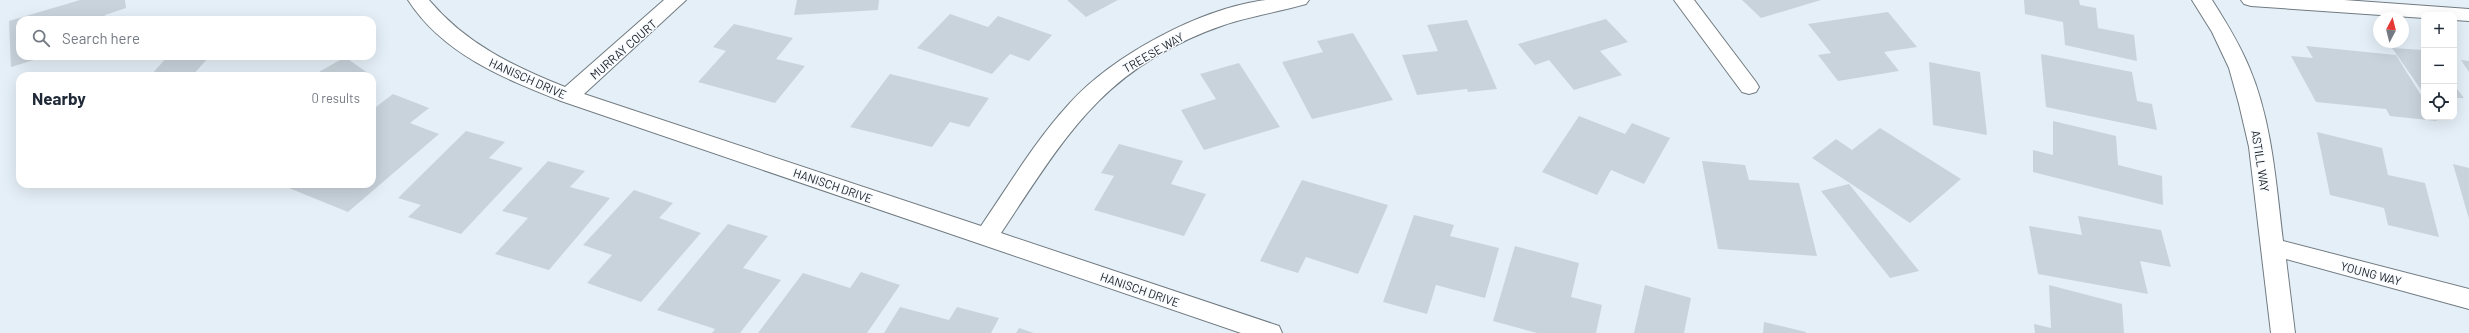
<!DOCTYPE html>
<html lang="en">
<head>
<meta charset="utf-8">
<style>
	body { margin:0; font-family:Barlow,sans-serif; background:#f2f2f3; color:#1f2937 }
	.controls { position:absolute; right:12px; top:12px; display:grid; overflow:hidden; border-radius:8px; box-shadow:0 4px 16px #0002 }
	.controls button { width:36px; height:36px; display:grid; place-items:center; padding:0; border:0; border-bottom:1px solid #e0e1e3; background:#fff; color:#1f2937; font:20px sans-serif }
	.compass { position:absolute; left:2373px; top:12px; width:36px; height:36px; border-radius:50%; background:#fff; box-shadow:0 4px 16px #0002; rotate:7deg }
	.list { margin:0; padding:0; list-style:none }
	h2 { display:flex; justify-content:space-between; align-items:center; height:52px; margin:0; padding:0 16px; font-size:17px }
	h2 small { font-size:13px; font-weight:400; color:#747a83 }
	.icon { flex:none; width:22px; height:22px; fill:none; stroke:currentColor; stroke-width:2; stroke-linecap:round; stroke-linejoin:round }
	.map { position:relative; flex:none; width:2469px; height:333px; overflow:hidden }
	.search { position:absolute; background:#fff; box-shadow:0 4px 16px #0002; left:16px; top:16px; width:360px; height:44px; display:flex; align-items:center; gap:10px; box-sizing:border-box; padding:0 14px; border-radius:12px; color:#747a83; font-size:15px }
	.panel { position:absolute; background:#fff; box-shadow:0 4px 16px #0002; left:16px; top:72px; width:360px; height:116px; border-radius:12px }
	.map>svg:first-child { display:block }
	.building { fill:#c9d3db }
	.lines { fill:none; stroke-linecap:round; stroke-linejoin:round }
	.minor-casing { stroke:#717b82; stroke-width:2 }
	.minor { fill:#fff; fill-rule:evenodd }
	.labels { text-anchor:middle; dominant-baseline:central; stroke-width:3; stroke-linejoin:round; paint-order:stroke }
	.street-label { font-size:12px; fill:#1b1e21; stroke:#f7fbff }
</style>
</head>
<body>
<div class="map">
<svg width="2469" height="333" viewBox="0 0 2469 333">
	<rect width="100%" height="100%" fill="#e5eff7"/>
	<path class="building" d="M80 0H125L126 8 105 15 106 20H20V56H47L11 67 9 21Z
		M797 0H879L878 10 794 15Z
		M1067 0H1118L1086 17Z
		M1742 0H1821L1761 18Z
		M2024 0H2079L2080 5 2096 8 2098 28 2134 35 2137 61 2065 45 2063 22 2025 14Z
		M1888 12 1917 47 1884 52 1899 71 1838 81 1818 55 1831 53 1808 24Z
		M950 14 988 27 998 16 1052 35 1029 61 1010 54 992 74 917 48Z
		M1606 19 1628 42 1600 51 1622 75 1574 90 1549 60 1535 65 1518 44Z
		M1467 20 1497 89 1468 92 1467 89 1417 95 1402 55 1438 51 1427 25Z
		M734 24 793 38 776 59 805 66 775 103 698 82 726 51 713 47Z
		M1353 33 1393 100 1312 119 1282 62 1323 52 1317 41Z
		M2306 46 2396 55 2424 100V117H2434L2437 121 2390 116 2386 109 2316 102 2291 56 2313 58Z
		M2392 48 2424 50V94Z
		M2041 54 2132 72 2137 101 2152 104 2157 130 2046 107Z
		M168 56H197L209 57 192 76H150Z
		M345 57 372 76H312Z
		M2461 60 2469 61V72Z
		M1929 62 1980 72 1987 135 1933 125Z
		M1239 63 1280 127 1204 150 1181 110 1216 99 1200 74Z
		M890 74 989 98 969 127 950 122 932 147 850 127Z
		M2454 85 2464 98H2454Z
		M393 94 429 108 410 123 439 134 348 212 279 184H372V110Z
		M1579 116 1625 134 1632 123 1670 138 1644 184 1611 170 1597 195 1542 172Z
		M2053 121 2116 136 2118 165 2162 176 2163 205 2033 172V150L2053 155Z
		M1880 128 1961 179 1910 223 1812 158 1836 139 1852 150Z
		M466 131 505 142 489 158 523 168 461 234 408 217 421 205 398 198Z
		M2317 132 2382 148 2388 175 2425 183 2439 237 2388 225 2384 208 2330 195Z
		M1119 144 1183 161 1171 184 1206 194 1184 236 1094 210 1114 176 1101 173Z
		M548 161 585 171 570 187 610 198 549 270 495 254 528 218 502 211Z
		M1702 161 1745 165 1749 180 1799 183 1817 256 1718 249Z
		M2453 164 2469 168V219Z
		M1302 180 1388 205 1358 274 1306 257 1298 273 1260 261Z
		M1849 184 1919 271 1890 278 1821 191Z
		M634 190 673 203 659 218 701 233 641 302 587 283 612 255 583 245Z
		M1414 215 1454 225 1450 236 1499 248 1485 298 1436 285 1427 314 1383 302Z
		M2078 216 2161 230 2171 267 2140 261 2148 294 2038 274 2029 226 2082 235Z
		M728 224 768 236 743 268 781 280 740 333H712L715 329 657 310Z
		M1515 246 1579 263 1571 297 1602 305 1596 333H1537L1493 321Z
		M861 272 900 285 867 333H758L803 273 850 288Z
		M1645 285 1691 298 1684 333H1634Z
		M2049 285 2122 304 2124 333H2035L2034 324 2051 328Z
		M900 307 949 320 957 307 999 318 991 333H884Z
		M1764 322 1806 332V333H1763Z
		M1019 328 1034 333H1016Z"/>
	<g class="lines">
		<defs>
			<path id="minor" d="M408 0H429C466 44 513 66 565 87L664 0H686L584 94 981 226C1009 185 1035 141 1069 104 1113 55 1201 8 1266 0 1280 0 1295 0 1309 0L1306 4C1278 12 1251 16 1224 25 1105 66 1066 135 1001 233L1279 326 1282 333H1241L561 101C503 78 443 54 408 0Z
				M1674 0H1694L1756 82 1759 87 1756 92 1749 94 1742 92Z
				M2192 0H2212C2226 22 2239 43 2249 67 2272 121 2276 183 2283 241L2469 289V309L2286 259 2295 333H2271L2249 147 2239 104 2229 68 2212 32Z
				M2241 0H2344L2469 9V21L2454 20V15H2424V18L2251 6 2244 4Z"/>
		</defs>
		<use href="#minor" class="minor-casing"/>
		<use href="#minor" class="minor"/>
	</g>
	<g class="labels">
		<g class="street-label">
			<text transform="translate(623 49) rotate(-41)">MURRAY COURT</text>
			<text transform="translate(1153 52) rotate(-30)">TREESE WAY</text>
			<text transform="translate(528 78) rotate(24)">HANISCH DRIVE</text>
			<text transform="translate(2261 161) rotate(81)">ASTILL WAY</text>
			<text transform="translate(833 185) rotate(19)">HANISCH DRIVE</text>
			<text transform="translate(2371 273) rotate(15)">YOUNG WAY</text>
			<text transform="translate(1140 289) rotate(19)">HANISCH DRIVE</text>
		</g>
	</g>
</svg>
<div class="controls">
<button>+</button>
<button>−</button>
<button><svg class="icon" aria-label="locate" viewBox="0 0 24 24"><circle cx="12" cy="12" r="6"/><path d="M12 2v4M12 18v4M2 12h4M18 12h4"/></svg></button>
</div>
<svg class="compass" viewBox="-18 -18 36 36"><path d="M0-13l5 13h-10z" fill="#e53935"/><path d="M0 13l5-13h-10z" fill="#747a83"/></svg>
<div class="search"><svg class="icon" aria-label="search" viewBox="0 0 24 24"><circle cx="10" cy="10" r="6"/><path d="M15 15l6 6"/></svg>Search here</div>
<section class="panel">
<h2>Nearby<small>0 results</small></h2>
<ul class="list">
</ul>
</section>
</div>
</body>
</html>
